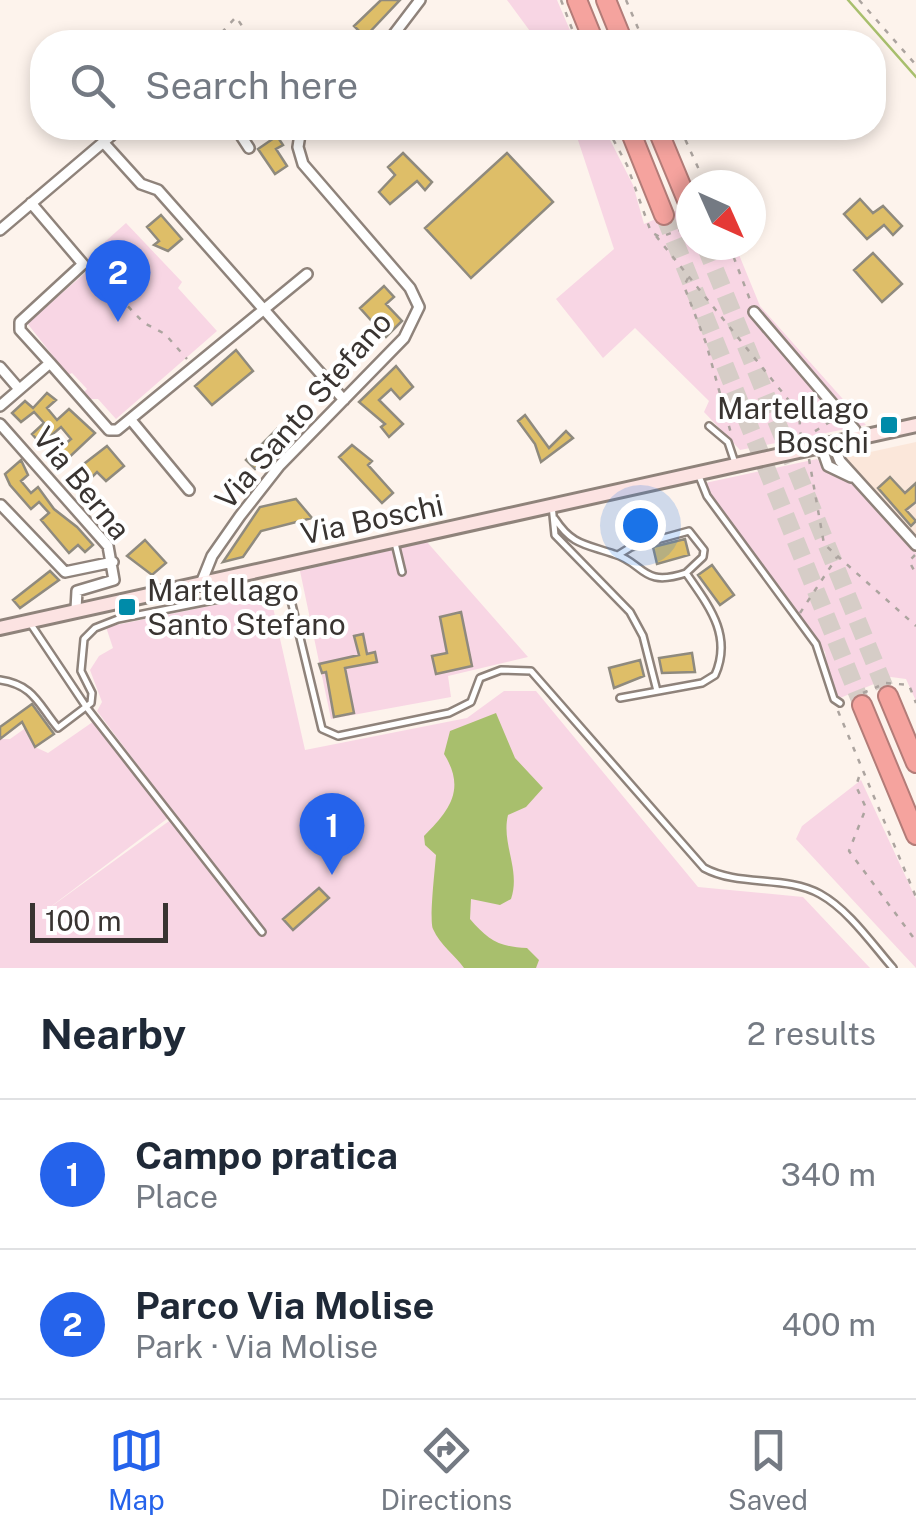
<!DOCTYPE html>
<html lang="en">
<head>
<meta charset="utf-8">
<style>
	body { margin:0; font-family:"Public Sans",sans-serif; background:#f2f2f3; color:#1f2937 }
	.compass { position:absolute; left:676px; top:170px; width:90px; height:90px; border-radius:50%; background:#fff; box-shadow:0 5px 15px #0003; rotate:135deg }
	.scale { position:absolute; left:30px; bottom:25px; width:138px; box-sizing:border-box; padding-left:10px; border:5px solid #393431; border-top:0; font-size:28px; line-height:35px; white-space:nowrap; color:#393431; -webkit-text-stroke:8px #fff; paint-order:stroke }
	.you { position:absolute; left:640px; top:525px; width:35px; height:35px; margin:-25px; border:8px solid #fff; border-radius:50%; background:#1a73e8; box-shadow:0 0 0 15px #1a73e833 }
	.badge { display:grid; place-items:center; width:65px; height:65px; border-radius:50%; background:#2563eb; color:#fff; font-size:32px; font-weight:700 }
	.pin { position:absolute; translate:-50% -82px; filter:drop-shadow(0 2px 5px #0008) }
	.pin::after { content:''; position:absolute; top:52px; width:35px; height:30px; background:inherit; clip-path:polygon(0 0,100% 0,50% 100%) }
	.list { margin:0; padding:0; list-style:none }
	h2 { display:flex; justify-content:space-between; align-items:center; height:130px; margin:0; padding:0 40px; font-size:42px }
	h2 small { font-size:32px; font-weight:400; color:#747a83 }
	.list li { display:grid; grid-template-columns:65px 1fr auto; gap:30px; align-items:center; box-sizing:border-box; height:150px; padding:0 40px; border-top:2px solid #e0e1e3 }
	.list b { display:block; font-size:38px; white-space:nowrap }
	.list p { margin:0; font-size:32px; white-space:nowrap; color:#747a83 }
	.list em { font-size:32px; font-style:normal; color:#747a83 }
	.icon { flex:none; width:55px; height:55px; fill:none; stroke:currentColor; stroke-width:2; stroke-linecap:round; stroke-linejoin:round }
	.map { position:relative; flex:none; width:916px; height:968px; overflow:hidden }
	.search { position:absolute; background:#fff; box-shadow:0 5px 15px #0003; left:30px; right:30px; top:30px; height:110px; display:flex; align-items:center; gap:25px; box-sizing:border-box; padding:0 35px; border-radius:40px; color:#747a83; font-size:38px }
	.sheet { height:430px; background:#fff }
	nav { display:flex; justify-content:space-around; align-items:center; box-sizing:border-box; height:140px; border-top:2px solid #e0e1e3; background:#fff; font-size:28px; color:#747a83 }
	nav a { display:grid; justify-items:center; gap:5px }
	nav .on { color:#2563eb }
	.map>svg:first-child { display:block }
	.built { fill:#fbe7da }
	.green { fill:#f8d6e4 }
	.water { fill:#a8bf6d }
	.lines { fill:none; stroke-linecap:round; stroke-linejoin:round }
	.stream { stroke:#a8bf6d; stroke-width:2.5 }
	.building { fill:#debe68; stroke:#8f8a7e; stroke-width:2.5 }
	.highway-tunnel { stroke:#d6cdc7; stroke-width:18; stroke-dasharray:18 9; stroke-linecap:butt }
	.lane-casing { stroke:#8f837b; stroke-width:10 }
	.street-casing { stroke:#8f837b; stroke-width:14 }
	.secondary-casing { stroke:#8f837b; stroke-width:18 }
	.highway-casing { stroke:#b37c78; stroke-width:22 }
	.path { stroke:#aca49f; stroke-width:2.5; stroke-dasharray:5 8; stroke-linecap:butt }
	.lane { stroke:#fff; stroke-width:5 }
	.street { stroke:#fff; stroke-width:9 }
	.secondary { stroke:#fce3e2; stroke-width:12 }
	.highway { stroke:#f5a39e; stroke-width:18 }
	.poi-dot { fill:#008ba9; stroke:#fff; stroke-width:4 }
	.labels { text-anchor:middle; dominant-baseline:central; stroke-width:8; stroke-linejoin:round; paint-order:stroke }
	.poi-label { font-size:30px; fill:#393431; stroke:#fff; text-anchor:end }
	.street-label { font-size:30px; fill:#393431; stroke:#fff }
</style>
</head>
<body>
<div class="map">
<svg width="916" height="968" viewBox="0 0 916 968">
	<rect width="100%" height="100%" fill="#fdf3ec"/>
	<path class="built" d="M916 442V539L843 458Z"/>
	<path class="green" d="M507 0H557L575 42H538Z
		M574 128H604L633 185 644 224 691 204V245H735L760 306 866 425 740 450 704 412 709 401 635 328 603 358 556 299 614 249Z
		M126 223 182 282 178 288 217 331 116 419 98 399H90L84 392 87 389 72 373 68 375 27 323 91 268 88 257Z
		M817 459 830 474 855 485 916 553V701L906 679 891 677 840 698 832 692 825 652 706 490 705 483Z
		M427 542 528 657 448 676 451 697 331 719 300 571Z
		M270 594 305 750 467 718 504 691H536L698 887 803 897 870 968H0V739H10L27 727 35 747 48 753 97 719 172 815 41 914 176 816 97 711 102 702 90 670 99 656 113 648 106 627Z
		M861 780 916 899V968L796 839 802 826Z"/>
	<path class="water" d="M496 713 515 758 543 788 526 807 508 815C501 844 521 869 511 899L500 905 471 899 470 919C488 940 499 947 527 948L539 960 536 968H464C455 955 440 945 433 929 429 921 435 869 436 855L425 845 424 836C450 810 466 789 444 754L450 731Z"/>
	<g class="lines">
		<path class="stream" d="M848 0 916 77"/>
	</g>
	<path class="building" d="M381 0H400L365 37 354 26Z
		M277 136 283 145 276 149 287 166 275 174 258 149Z
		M403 153 432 182 425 190 417 181 390 204 379 192 395 175 388 167Z
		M507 153 553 202 471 278 425 228Z
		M860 199 873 213 883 206 902 226 893 235 884 225 867 239 844 214Z
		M161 215 182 239 168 251 154 245 159 241 147 227Z
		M873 253 902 284 882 302 854 270Z
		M384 286 394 297 386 304 402 321 386 337 360 308Z
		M236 350 253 371 212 405 195 386Z
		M396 366 413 387 400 399 391 389 379 400 403 424 389 437 381 427 385 424 359 402Z
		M47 393 56 400 47 408 57 420 69 409 95 433 60 466 51 456 71 439 61 427 41 444 32 434 44 423 34 412 21 422 12 413 25 401 33 408Z
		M525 415 549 448 566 431 573 438 541 462 535 444 518 421Z
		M277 429 285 436 255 469 246 460Z
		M352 445 372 461 368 465 393 493 382 503 339 457Z
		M107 446 124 466 106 481 97 472 79 490 67 477Z
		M21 460 28 475 21 481 31 493 38 487 54 509 77 527 93 545 85 552 78 545 69 553 41 520 49 513 39 502 31 509 10 485 5 474Z
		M890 477 905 493 916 483V502L906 510 916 521 911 526 878 488Z
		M296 499 312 518 261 531 243 557 223 562 260 507Z
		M685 539 689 555 657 564 653 547Z
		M145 540 166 563 152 575 127 556Z
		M712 565 734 595 720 605 698 575Z
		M50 571 59 580 20 608 13 600Z
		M461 612 472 666 436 674 432 656 447 653 440 617Z
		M363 634 367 654 375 652 377 662 345 668 354 713 334 717 326 672 322 673 319 664 359 655 354 636Z
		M692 653 695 672 662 673 659 658Z
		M640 660 644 676 614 688 609 668Z
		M32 704 54 734 35 747 22 722 0 739V727Z
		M319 888 329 898 293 930 283 919Z"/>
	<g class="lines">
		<path class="highway-tunnel" d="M664 215 862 705
			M705 245 888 696"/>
		<defs>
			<path id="lane" d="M709 426 728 442 735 463
				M699 476 707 496 816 644 834 699 840 703
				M552 505 555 535 630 612 643 636 657 691
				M555 519C572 545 585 544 614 554 645 563 641 588 686 573 708 605 733 635 715 675L702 683 620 698
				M395 543 402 572
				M618 555 631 547 689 531 704 550 703 557 686 573
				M30 623 87 708 262 932
				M0 680C34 685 38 704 58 728L91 703 92 693 81 671 84 639 95 628 118 619 279 587 289 592 322 729 338 736 449 713 471 702 480 678 501 670 531 671 704 868C739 887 786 875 820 894 849 910 872 944 893 968"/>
			<path id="street" d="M388 42 420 0
				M236 128 249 148
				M103 142 141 184 158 190 344 400
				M0 230 120 128
				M754 312 855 430 857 439
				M50 363 109 430H117L307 274
				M0 367 19 389
				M0 406 50 363 20 330V322L83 264 31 203
				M131 420 189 490
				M0 424 108 546 114 580 77 591 76 609
				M833 444 840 461 916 545
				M821 446 828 466 851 477
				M1 505 65 572 113 562
				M202 581 212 556 240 516 280 465 404 338 419 307 410 288 303 164 298 147 301 128"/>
			<path id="secondary" d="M0 628 916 425"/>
			<path id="highway" d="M577 0 594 42
				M606 0 623 42
				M629 128 664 215
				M657 128 689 205
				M888 696 916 763
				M862 705 916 835"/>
		</defs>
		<use href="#lane" class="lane-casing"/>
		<use href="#street" class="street-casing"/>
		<use href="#secondary" class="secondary-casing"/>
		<use href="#highway" class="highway-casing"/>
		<path class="path" d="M561 0 577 42
			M626 0 644 42
			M859 0 916 65
			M213 42 236 17 253 42
			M607 128 627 165 651 232 660 237 691 226
			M680 128 706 185
			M656 236 799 413 801 439
			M729 245 752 305
			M92 269 144 323 165 334 187 359
			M688 278 684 286 706 343 732 437
			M804 438 836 418
			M809 459 824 544 916 626
			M915 555 909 561 916 574
			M800 613 837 557
			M886 683 909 685 916 703
			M863 693 879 686
			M838 711 916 897
			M859 777 856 786 866 808 849 851 916 941"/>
		<use href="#lane" class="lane"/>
		<use href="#street" class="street"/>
		<use href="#secondary" class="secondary"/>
		<use href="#highway" class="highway"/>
	</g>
	<g class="poi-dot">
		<rect x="879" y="415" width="20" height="20" rx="5"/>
		<rect x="117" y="597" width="20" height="20" rx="5"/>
	</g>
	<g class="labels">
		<g class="poi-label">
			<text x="869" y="408">Martellago<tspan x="869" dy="34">Boschi</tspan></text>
			<text x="147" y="590" text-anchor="start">Martellago<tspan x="147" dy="34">Santo Stefano</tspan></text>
		</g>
		<g class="street-label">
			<text transform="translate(303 410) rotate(-49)">Via Santo Stefano</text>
			<text transform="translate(82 483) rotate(51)">Via Berna</text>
			<text transform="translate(372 519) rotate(-12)">Via Boschi</text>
		</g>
	</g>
</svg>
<svg class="compass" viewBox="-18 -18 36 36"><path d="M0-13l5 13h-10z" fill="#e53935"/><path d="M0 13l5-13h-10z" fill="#747a83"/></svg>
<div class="scale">100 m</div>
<div class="you"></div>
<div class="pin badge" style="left:332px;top:875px">1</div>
<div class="pin badge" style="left:118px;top:322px">2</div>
<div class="search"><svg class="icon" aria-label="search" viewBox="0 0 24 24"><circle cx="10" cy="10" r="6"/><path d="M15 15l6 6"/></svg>Search here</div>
</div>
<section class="sheet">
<h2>Nearby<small>2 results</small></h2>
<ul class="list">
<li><span class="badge">1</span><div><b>Campo pratica</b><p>Place</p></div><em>340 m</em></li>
<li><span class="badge">2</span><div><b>Parco Via Molise</b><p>Park · Via Molise</p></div><em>400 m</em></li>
</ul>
</section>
<nav>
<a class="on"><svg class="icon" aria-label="map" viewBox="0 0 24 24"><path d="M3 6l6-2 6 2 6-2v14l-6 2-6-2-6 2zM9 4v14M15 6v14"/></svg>Map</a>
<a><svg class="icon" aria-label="directions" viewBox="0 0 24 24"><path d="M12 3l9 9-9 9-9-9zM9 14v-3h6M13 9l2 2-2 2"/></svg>Directions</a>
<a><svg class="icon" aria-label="saved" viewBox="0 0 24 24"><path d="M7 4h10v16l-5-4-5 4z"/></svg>Saved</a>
</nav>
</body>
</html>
